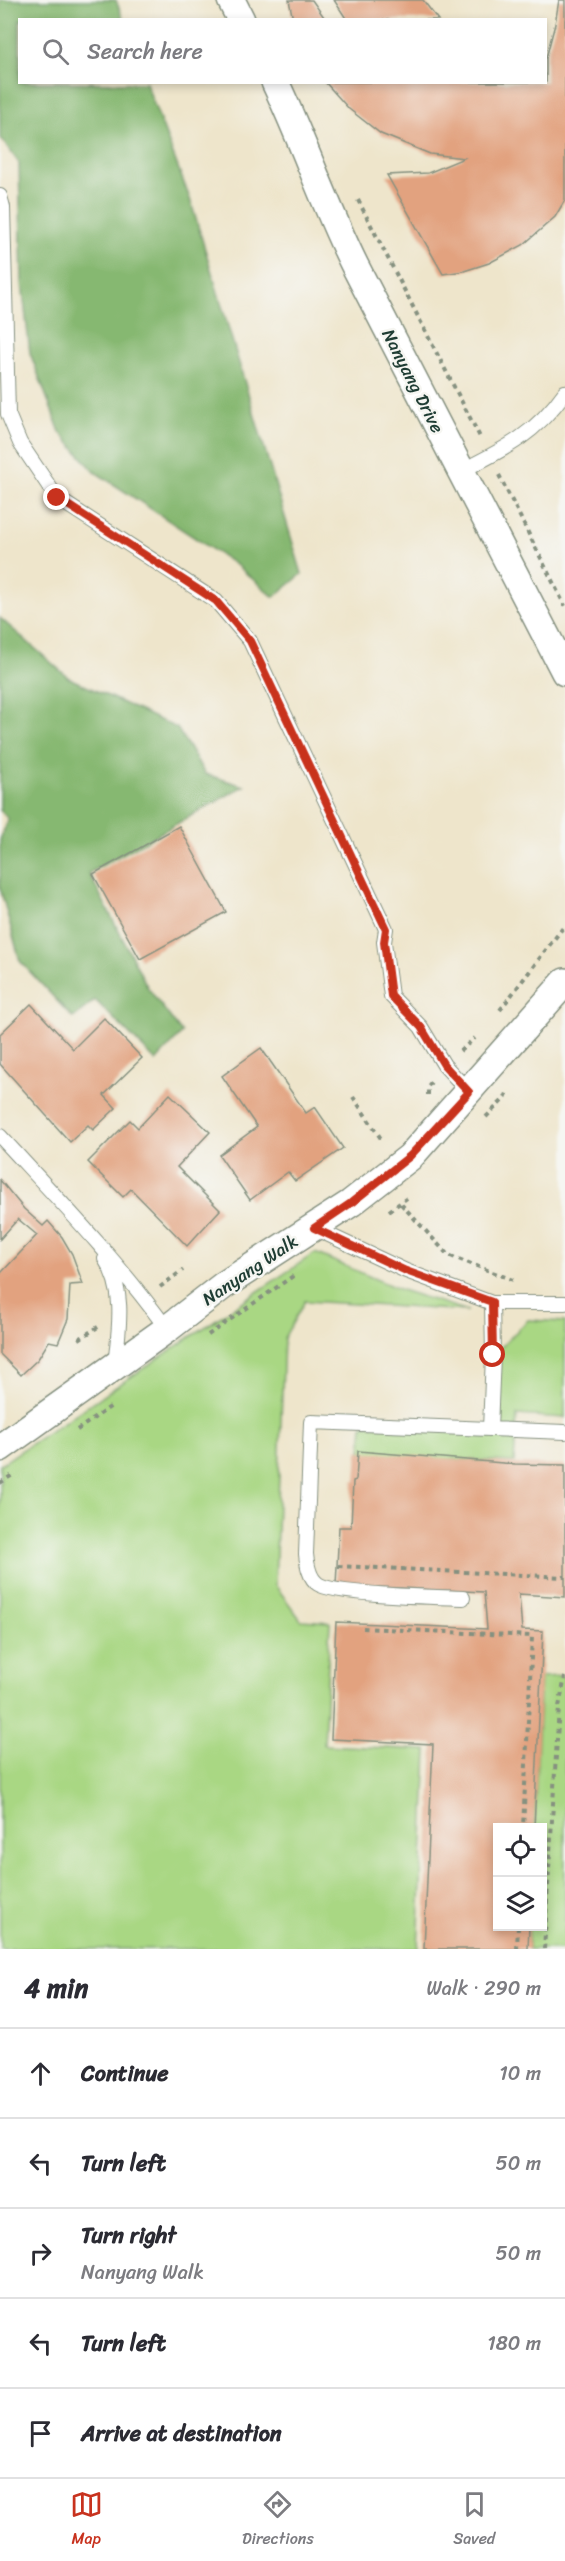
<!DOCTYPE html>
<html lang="en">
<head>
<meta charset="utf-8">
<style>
	body { margin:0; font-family:Sriracha,sans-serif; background:#f2f2f3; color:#2b2b33 }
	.controls { position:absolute; right:18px; bottom:18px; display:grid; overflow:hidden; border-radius:0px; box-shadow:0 3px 9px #0003 }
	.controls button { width:54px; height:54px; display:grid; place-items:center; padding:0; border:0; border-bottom:2px solid #e1e1e2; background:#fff; color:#2b2b33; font:30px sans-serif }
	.stop { position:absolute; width:18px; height:18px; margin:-14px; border:4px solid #c8321e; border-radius:50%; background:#fff }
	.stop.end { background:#c8321e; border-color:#fff; box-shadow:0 2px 6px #0008 }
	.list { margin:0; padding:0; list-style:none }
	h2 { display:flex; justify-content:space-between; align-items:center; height:78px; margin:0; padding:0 24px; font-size:26px }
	h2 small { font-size:20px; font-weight:400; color:#7c7c81 }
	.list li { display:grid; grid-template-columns:39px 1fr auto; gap:18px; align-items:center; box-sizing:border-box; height:90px; padding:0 24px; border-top:2px solid #e1e1e2 }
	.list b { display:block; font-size:22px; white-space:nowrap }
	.list p { margin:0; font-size:20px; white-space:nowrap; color:#7c7c81 }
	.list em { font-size:20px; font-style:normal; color:#7c7c81 }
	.icon { flex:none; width:33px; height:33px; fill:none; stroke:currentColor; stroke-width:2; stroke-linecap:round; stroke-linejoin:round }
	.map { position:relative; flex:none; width:565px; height:1949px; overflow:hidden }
	.search { position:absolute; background:#fff; box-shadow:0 3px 9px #0003; left:18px; right:18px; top:18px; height:66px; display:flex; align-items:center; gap:15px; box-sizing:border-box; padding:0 21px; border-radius:0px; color:#7c7c81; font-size:22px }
	.sheet { height:528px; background:#fff }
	nav { display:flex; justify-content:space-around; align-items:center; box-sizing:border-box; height:84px; border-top:2px solid #e1e1e2; background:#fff; font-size:16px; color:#7c7c81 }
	nav a { display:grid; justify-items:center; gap:3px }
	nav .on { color:#c8321e }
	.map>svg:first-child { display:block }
	.green { fill:#a9d783; stroke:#648a5c; stroke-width:1.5 }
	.forest { fill:#86b871; stroke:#527a52; stroke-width:1.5 }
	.building { fill:#e2a27f }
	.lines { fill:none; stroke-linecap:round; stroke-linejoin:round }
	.service-casing { stroke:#869180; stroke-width:16 }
	.minor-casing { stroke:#869180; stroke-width:30 }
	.path { stroke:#869180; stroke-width:4; stroke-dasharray:4.5 4.5; stroke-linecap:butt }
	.service { stroke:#fff; stroke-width:14 }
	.minor { stroke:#fff; stroke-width:27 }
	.route { stroke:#c8321e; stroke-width:8 }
	.labels { text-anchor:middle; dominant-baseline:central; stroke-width:5; stroke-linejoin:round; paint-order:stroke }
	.street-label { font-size:18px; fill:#1f3d34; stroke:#f6f6f2 }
</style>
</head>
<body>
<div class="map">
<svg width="565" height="1949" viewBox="0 0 565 1949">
	<rect width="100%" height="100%" fill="#f6f6f2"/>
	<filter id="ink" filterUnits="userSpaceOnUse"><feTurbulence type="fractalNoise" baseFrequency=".0167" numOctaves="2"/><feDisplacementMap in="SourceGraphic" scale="12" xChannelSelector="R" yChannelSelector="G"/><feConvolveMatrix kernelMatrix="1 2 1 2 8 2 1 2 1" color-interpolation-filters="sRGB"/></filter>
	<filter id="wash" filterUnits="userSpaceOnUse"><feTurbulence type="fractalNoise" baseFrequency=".008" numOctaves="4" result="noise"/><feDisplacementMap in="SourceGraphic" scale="24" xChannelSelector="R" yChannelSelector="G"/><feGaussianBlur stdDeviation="1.35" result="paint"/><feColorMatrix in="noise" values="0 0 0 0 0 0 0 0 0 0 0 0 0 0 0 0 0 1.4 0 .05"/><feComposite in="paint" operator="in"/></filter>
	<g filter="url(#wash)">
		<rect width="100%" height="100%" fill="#eee5cb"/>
		<path class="green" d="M315 1253 401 1290 468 1311 305 1301 284 1338 275 1585 301 1620 330 1622 324 1745 427 1750 418 1949H0V1465Z
			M528 1320 565 1322V1418L517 1415 514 1462 361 1455 363 1425 494 1431 500 1348Z
			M565 1676V1949H528L529 1927 542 1926V1828L534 1827 541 1677Z"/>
		<path class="forest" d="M0 0H116L123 19 20 20V82L146 83 190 199 302 574 274 597 236 565 95 472 60 432 30 353 22 283 19 163 0 137Z
			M0 618 69 678 177 728 205 774 244 786 89 873 148 988 182 1033 156 1061 95 1000 73 1018 20 961 0 888V840L8 819 0 810Z"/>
		<g id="blocks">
			<path class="building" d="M289 0H312L326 20H293Z
				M334 0H423L438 20H347Z
				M559 0H565V200L555 217 523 245 489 263 464 271 443 274 387 175 428 173 464 158 430 154 381 134 349 109 325 82H546V58L555 24Z
				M179 826 226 912 140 959 93 874Z
				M31 1004 73 1049 104 1018 142 1058 104 1095 116 1108 93 1130 88 1125 70 1142 0 1064V1034Z
				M261 1048 306 1113 315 1107 343 1148 295 1181 288 1172 250 1200 219 1155 257 1127 222 1076Z
				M170 1094 210 1132 177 1167 220 1210 187 1246 131 1189 123 1197 88 1162 130 1120 138 1128Z
				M0 1180 24 1209 43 1226 48 1221 62 1237 72 1254 83 1284 70 1285 68 1319 58 1343 49 1341 38 1359 21 1375 0 1354V1274L37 1235 18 1219 0 1239Z
				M358 1451 515 1464 565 1465V1597L519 1594 522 1630 543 1631 534 1828H498V1926H529L528 1949H424L433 1744 331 1739 336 1622 487 1629 484 1592 336 1585 339 1527H351L353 1481 356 1480Z"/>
		</g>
	</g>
	<g filter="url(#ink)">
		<use href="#blocks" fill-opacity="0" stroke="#869180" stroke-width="1.5"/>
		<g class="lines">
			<defs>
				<path id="service" d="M0 196 3 207 8 414 20 443 57 498 216 601 250 641 386 929 384 942 391 996 421 1027 444 1065 469 1092
					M459 472C505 449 535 435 565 392
					M0 1136C58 1199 117 1260 167 1329
					M314 1228 406 1271 492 1303H565
					M105 1259C126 1291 119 1329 115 1365
					M492 1303 493 1355 490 1429 565 1432
					M463 1598C438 1597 334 1595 318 1584 309 1578 307 1564 306 1554L311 1422 490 1429"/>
				<path id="minor" d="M231 0 241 20
					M275 82C304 143 325 206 355 266L565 672
					M0 1448 167 1329 224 1285 351 1203 410 1157 565 982"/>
			</defs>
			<use href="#service" class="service-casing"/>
			<use href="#minor" class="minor-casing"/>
			<path class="path" d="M358 200 481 439
				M499 475 565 606
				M500 1010 565 925
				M460 1051 475 1038
				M428 1095V1086L433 1080
				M353 1097 382 1140
				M486 1117 505 1098 508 1091
				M401 1204 448 1255 513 1280
				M389 1211 407 1198
				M160 1287 183 1270
				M208 1335 293 1276
				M79 1339 98 1327
				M77 1430 113 1405
				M0 1483 14 1474
				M338 1566 565 1577
				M363 1628 532 1636 523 1828
				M517 1949 518 1926
				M544 1949 559 1707 565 1677"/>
			<use href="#service" class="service"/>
			<use href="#minor" class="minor"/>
		</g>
	</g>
	<g class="lines" filter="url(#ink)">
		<path class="route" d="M57 498 216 601 250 641 386 929 384 942 391 996 421 1027 444 1065 469 1092 410 1156 351 1203 314 1228 406 1271 492 1302 493 1355"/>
	</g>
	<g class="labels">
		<g class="street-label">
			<text transform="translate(413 381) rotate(63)">Nanyang Drive</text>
			<text transform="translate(250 1270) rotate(-34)">Nanyang Walk</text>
		</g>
	</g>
</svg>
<div class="controls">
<button><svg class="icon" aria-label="locate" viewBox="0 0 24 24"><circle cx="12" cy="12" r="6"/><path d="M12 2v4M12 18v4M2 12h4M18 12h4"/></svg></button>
<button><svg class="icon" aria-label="layers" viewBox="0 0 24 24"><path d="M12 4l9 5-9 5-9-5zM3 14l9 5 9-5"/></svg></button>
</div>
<div class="stop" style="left:493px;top:1355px"></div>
<div class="stop end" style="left:57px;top:498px"></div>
<div class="search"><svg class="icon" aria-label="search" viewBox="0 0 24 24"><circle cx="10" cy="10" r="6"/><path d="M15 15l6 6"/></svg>Search here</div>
</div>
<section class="sheet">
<h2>4 min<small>Walk · 290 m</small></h2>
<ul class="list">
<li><svg class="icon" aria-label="ahead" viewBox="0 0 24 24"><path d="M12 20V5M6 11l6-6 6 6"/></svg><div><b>Continue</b></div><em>10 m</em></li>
<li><svg class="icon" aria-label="left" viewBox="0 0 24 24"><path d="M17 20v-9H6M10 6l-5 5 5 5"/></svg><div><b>Turn left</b></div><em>50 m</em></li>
<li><svg class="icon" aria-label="right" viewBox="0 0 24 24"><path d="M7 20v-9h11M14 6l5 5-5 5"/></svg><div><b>Turn right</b><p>Nanyang Walk</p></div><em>50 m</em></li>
<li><svg class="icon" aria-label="left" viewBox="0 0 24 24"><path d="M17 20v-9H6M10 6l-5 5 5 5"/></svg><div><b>Turn left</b></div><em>180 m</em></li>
<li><svg class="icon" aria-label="arrive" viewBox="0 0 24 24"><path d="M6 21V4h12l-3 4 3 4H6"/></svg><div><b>Arrive at destination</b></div></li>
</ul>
</section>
<nav>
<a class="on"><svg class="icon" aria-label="map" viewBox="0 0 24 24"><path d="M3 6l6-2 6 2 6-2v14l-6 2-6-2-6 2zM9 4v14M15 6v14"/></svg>Map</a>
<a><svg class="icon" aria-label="directions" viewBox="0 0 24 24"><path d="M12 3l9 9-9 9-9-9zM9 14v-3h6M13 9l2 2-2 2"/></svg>Directions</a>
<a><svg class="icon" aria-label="saved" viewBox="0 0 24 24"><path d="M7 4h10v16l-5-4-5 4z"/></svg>Saved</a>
</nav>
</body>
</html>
